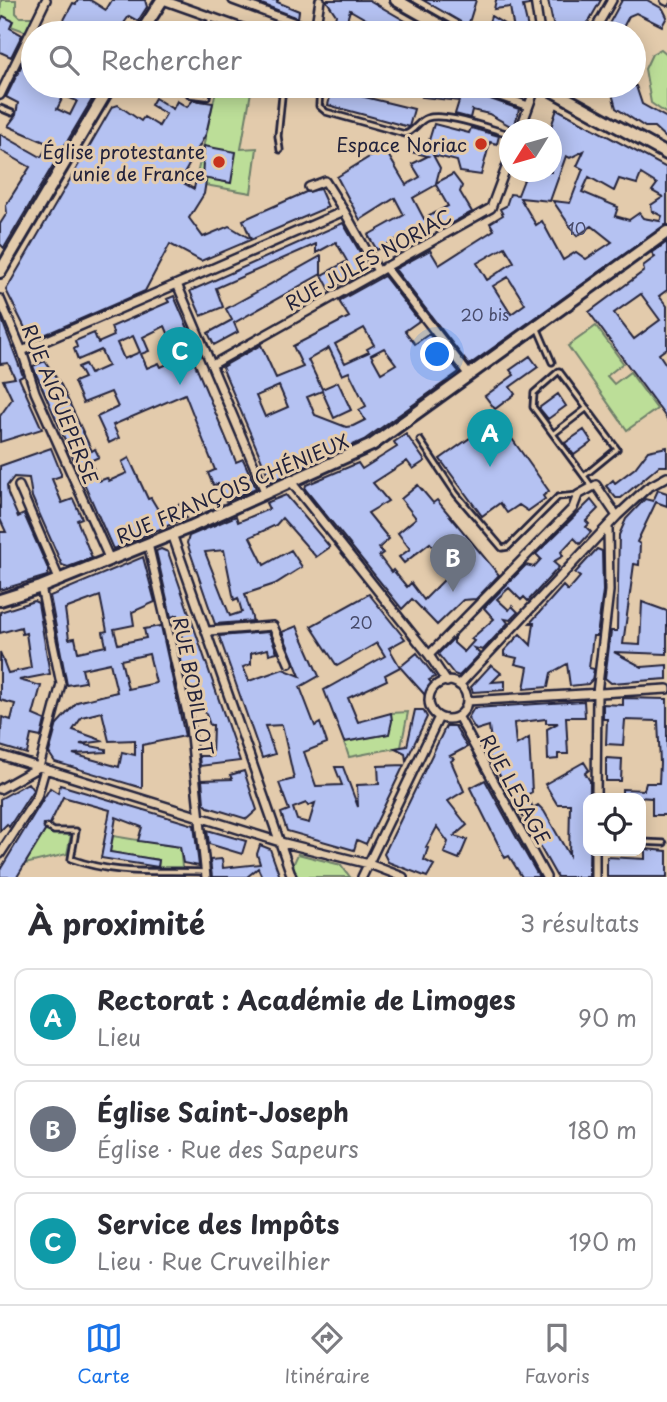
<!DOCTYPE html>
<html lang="fr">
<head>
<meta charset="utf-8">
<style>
	body { margin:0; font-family:"Playpen Sans",sans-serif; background:#f2f2f3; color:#2b2b33 }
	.controls { position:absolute; right:21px; bottom:21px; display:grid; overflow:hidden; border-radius:14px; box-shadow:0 4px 18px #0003 }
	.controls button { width:63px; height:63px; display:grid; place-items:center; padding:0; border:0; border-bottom:2px solid #e1e1e2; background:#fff; color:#2b2b33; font:35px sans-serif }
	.compass { position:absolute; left:499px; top:119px; width:63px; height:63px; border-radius:50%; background:#fff; box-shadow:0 4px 18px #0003; rotate:233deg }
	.you { position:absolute; left:438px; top:355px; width:24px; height:24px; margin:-18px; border:5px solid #fff; border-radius:50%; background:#1a73e8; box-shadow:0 0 0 10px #1a73e833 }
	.badge { display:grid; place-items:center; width:46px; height:46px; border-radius:50%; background:#1a73e8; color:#fff; font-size:23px; font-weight:700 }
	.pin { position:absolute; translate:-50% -58px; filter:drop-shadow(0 2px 4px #0008) }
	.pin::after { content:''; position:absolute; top:37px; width:24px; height:21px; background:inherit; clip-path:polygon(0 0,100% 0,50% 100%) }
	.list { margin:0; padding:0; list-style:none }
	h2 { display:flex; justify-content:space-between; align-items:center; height:91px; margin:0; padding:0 28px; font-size:30px }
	h2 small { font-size:23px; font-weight:400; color:#7c7c81 }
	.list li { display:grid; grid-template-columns:46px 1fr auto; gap:21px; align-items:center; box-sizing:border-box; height:98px; margin:0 14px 14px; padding:0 14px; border:2px solid #e1e1e2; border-radius:14px }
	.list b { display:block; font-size:26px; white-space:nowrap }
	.list p { margin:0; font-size:23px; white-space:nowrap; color:#7c7c81 }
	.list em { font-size:23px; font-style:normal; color:#7c7c81 }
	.icon { flex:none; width:38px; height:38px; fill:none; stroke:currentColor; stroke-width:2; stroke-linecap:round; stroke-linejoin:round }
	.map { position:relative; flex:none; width:667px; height:877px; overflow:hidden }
	.search { position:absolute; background:#fff; box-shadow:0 4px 18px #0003; left:21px; right:21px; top:21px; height:77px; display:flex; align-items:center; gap:18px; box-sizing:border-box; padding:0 24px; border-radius:38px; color:#7c7c81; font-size:26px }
	.sheet { height:427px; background:#fff }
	nav { display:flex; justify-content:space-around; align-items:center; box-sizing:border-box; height:98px; border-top:2px solid #e1e1e2; background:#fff; font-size:19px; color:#7c7c81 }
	nav a { display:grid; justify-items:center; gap:4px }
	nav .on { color:#1a73e8 }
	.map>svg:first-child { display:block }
	.green { fill:#bcde98; stroke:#6f806a; stroke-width:2 }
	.building { fill:#b5c2f2; stroke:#22223b; stroke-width:2; fill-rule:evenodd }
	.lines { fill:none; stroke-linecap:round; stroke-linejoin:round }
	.lane-casing { stroke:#22223b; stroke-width:9 }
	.street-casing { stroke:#22223b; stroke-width:12 }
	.secondary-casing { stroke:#22223b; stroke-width:16 }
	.lane { stroke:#e3cbac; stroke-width:3.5 }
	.street { stroke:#e3cbac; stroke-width:7 }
	.secondary { stroke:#e3cbac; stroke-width:10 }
	.poi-dot { fill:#c8321e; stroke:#e3cbac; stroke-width:2.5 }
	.labels { text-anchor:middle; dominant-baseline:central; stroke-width:6; stroke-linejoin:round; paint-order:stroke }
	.number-label { font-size:16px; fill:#474a69 }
	.poi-label { font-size:19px; fill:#22223b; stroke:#e3cbac; text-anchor:end }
	.street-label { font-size:19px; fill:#22223b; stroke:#e3cbac }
</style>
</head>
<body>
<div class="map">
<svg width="667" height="877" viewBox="0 0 667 877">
	<rect width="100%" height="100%" fill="#e3cbac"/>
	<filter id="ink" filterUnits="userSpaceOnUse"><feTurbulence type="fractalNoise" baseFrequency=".0143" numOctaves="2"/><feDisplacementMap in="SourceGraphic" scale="14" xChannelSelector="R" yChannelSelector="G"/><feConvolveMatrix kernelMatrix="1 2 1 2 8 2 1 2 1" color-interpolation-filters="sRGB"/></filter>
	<g filter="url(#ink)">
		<path class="green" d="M1 0H16V13L20 17H35L27 32 0 22Z
			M661 49 667 54V114L651 103 645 69 652 54Z
			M217 86H252L241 149 257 148 251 193 205 185 206 181 196 179Z
			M596 326 623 363 607 376 614 384 630 372 657 409 627 430 568 346Z
			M408 712 401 747 349 757 344 742 389 734 391 713Z
			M45 831 71 835 67 854 25 864Z
			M113 836 180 847 182 867H158L159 860 110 852Z
			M298 854 341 865 350 877H297L293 865Z"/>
		<path class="building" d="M78 0H90L106 10 112 0H145L147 7 138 21 129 16 117 33H57L73 3 76 4Z
			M251 0H278L277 2 299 11 298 18Z
			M326 0H369L426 33H390L350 10 345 27 360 33H339L332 31 336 15Z
			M423 0H476L468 26Z
			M496 0H529V5L523 6 529 33H486L491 16 514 30 510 7 494 9Z
			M548 0H601L582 33H555Z
			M622 0H647L663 9 667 17 662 26 636 13 629 16 620 33H604Z
			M3 16 13 21 10 28 22 35 11 57 0 52V22Z
			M32 44 33 86H43L64 95 57 109 70 115 77 101 65 96 70 86H100L4 248 0 244V224L7 213 6 205 30 167 0 150V134L41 157 49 144 8 126 16 115 18 103 6 97Z
			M426 86H466L470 92 519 109 514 128 489 114 472 110 470 118 455 114 459 101 422 97Z
			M610 86H636L642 104 667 118V139L654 127H645L616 108Z
			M332 89 414 109 409 127 328 105Z
			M155 98 173 109 177 101 187 107 193 100 213 103 206 134 180 181 194 189 196 179 206 181 204 194 189 218 203 237 229 226 251 239 243 220 306 192 320 189 328 207 201 261 170 244 145 291 35 339 29 336 6 290 112 107 118 105 141 121 144 117 159 126 166 114 151 105Z
			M557 109 667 168V224L469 365 395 269 430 250 439 265 494 230 490 223 503 215 500 209 506 206 510 194 518 195 527 172H551L550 130ZM584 151 577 166 583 169 570 203 553 201 577 236 592 226 612 242 586 259 576 252 563 260 542 221 536 225 520 198 550 201 566 156 570 158ZM641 174 657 184 652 191 663 197 651 205 652 211 662 216 660 221 643 218 639 213 629 220 615 216 618 207 582 192 589 177 614 191 619 179 637 184ZM505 247 514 262 487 280 477 263ZM508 277 525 304 511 314 493 286Z
			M434 124 469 133 471 128 499 136 497 144 490 142 481 175 460 172 457 161 433 155 440 168 436 183 453 174 462 186 460 192 472 212 443 228 439 221 416 234 414 230 377 250 368 235 404 215 395 198 360 220 337 177 384 148 406 185 420 177 412 164 428 156 411 152 413 145 427 147ZM436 185 448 206 424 219 413 198Z
			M204 146 236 152 231 183 202 178Z
			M343 223 369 268 330 290 322 275 347 261 336 242 316 253V244L216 288 223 307 201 316 190 291Z
			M667 242V290L659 296 667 306V348L659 354 667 366V419L589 312 644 271 643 266 655 257 652 253ZM641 294 660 320 634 339 614 313Z
			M321 256V274L234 323 238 332 214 345 208 333 232 320 226 309Z
			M384 276 419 321 405 331 415 344 429 334 438 345 425 354 435 368 449 359 459 372 364 440 271 482 222 367 261 345 276 378 303 367 293 346 349 317 339 301ZM364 328 374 345 367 349 369 352 345 363 335 344ZM329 348 342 375 349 372 366 406 359 410 365 420 353 426 346 427 315 415 307 397 322 391 334 418 351 410 338 382 322 389 308 360ZM384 348 396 364 381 373 371 355ZM279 386 288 407 265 417 256 396Z
			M174 296 199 354 192 357 236 462 243 459 256 488 226 501 218 484 213 485 208 473 215 470 185 394 113 425 119 438 109 443 97 417 118 407 111 392 83 403 74 382 84 378 78 367 85 364 90 374 108 366 101 350 78 360 74 349 77 347 75 341 94 333 98 343 114 336 111 327 169 302 167 299ZM165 326 179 359 161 367 159 363 147 368 141 354 149 351 143 337ZM133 336 140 352 124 359 117 343Z
			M0 315 23 376 19 378 42 429 0 442V416L12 399 3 380 15 378 8 363 0 364Z
			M530 356 538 367 510 387 515 394 495 409 485 396 514 375 510 370Z
			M45 361 61 385 90 447 92 451 95 449 99 457 90 461 99 481 107 478 109 481 127 473 122 462 129 458 148 499 151 498 160 513 180 504 186 518 113 549 37 376 33 366Z
			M558 394 566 406 548 419 539 408Z
			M493 412 549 491 543 496 545 499 528 511 519 505 507 513 500 503 482 516 440 459 484 428V419Z
			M584 430 592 442 574 455 565 443Z
			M406 434 425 461 413 469 407 461 373 483 388 501 368 513 389 539 379 548 383 553 379 556 391 572 393 570 407 587 411 583 424 600 444 580 450 568 430 543 404 563 399 557 410 549 398 533 416 518 401 499 418 485 433 503 437 500 499 575 476 599 463 600 437 625 412 599 402 609 305 489 306 485 358 463 362 469 397 447 394 442Z
			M667 447V466H659L621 498H616L606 486 613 480 615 483 635 468 648 451Z
			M51 448 61 473V476L52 479 62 503 73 499 82 518 77 520 92 558 68 567 62 565 32 497 29 478 14 477 7 486 8 494 18 517 24 514 49 571 47 576 0 590V532H6L0 519V466Z
			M658 490 667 493V506L656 502 637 542 640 544 639 565 634 564 623 644 640 645 642 602 667 611V654L614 652 642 667 667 665V679L611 683 605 678 611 631H617L619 535 626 519 645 499 653 501Z
			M286 495 330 547 316 557 282 518 276 525 250 537 264 565 291 550 302 567 275 584 245 594 253 621 215 624 187 543 189 536 236 516 238 522 269 509 266 503ZM224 550 234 600 238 598 242 612 230 616 205 552Z
			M591 500 598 509 586 521 589 524 586 527 591 532 580 544 574 538 561 552 563 556 553 562 559 567 528 601 524 597 521 600 509 588 497 599 509 610 512 606 518 612 510 620 505 619 508 623 483 650 474 648 480 654 459 676 454 674 438 654 454 638V643L464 652 474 641 471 639 494 619 484 608 526 565 534 567 541 559 536 554Z
			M161 549 168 552 240 761 200 766 199 756H212L213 725H210L198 692 189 696 177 642 183 641 180 630H183L178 615 171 617 156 551Z
			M597 549 602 551 603 591 597 636H593L589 668 594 669 592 680 588 684 570 686 567 664 551 673 548 687 524 689 528 667 515 664 517 658 504 655V651L520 634 531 645 534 623H530L563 586 568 591 580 577 575 573Z
			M143 557 155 602 132 612 134 625 114 629 118 644 146 638 144 629 161 626 185 736 142 745V788L55 762 49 753 57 724 77 702 117 692 110 663 82 669 85 682 67 685 50 596ZM100 596 107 631 103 632 106 646 78 652 75 638 69 639 65 609ZM149 654 156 683 128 689 121 660ZM102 712 109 741 135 740V755L122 752 119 767 73 754 106 752V749L80 744 104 741 73 730 82 717Z
			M369 594 405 639 389 648 400 667 417 653 435 677 429 680 432 684 425 695 400 667 385 675 387 680 348 698 358 722 391 713 392 721 389 734 344 742 324 690 385 656 377 643 337 666 311 626Z
			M34 601 38 603 50 674 19 680 41 686 33 715 45 720 41 737 31 735 27 754 0 746 2 717 11 720 15 704 0 700V652L8 673 31 668 26 633 22 634 21 627 0 633V612Z
			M297 626 319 676 300 687 315 726 320 723 327 743 304 752 316 786 342 785 335 767H343L358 807 357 785 379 784 378 766 404 765 366 844 357 840 354 850 287 831 281 813 289 810 279 783 294 779 282 725 265 726 275 754 262 758 219 636 269 632 277 652 269 654 268 649 251 653V664L243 667 249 681 283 669 300 676 282 632ZM306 803 308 806 315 803 309 823 297 820 293 808Z
			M491 665 501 673 492 682 505 681V690L473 692 471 687Z
			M623 698 667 699V815H652V798L622 796V789L644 790 646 783H659L660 763 658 721 625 720 623 745 606 744 607 719H603V704L623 705Z
			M584 701 585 717H566L568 754H558V759L548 760 547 729 558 723H546V719L514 723 516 745 529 738 532 792 527 795 533 808 538 805 544 811 569 855 570 804H557L545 784 584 762 589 770 585 773 590 781 589 877H557L486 751 492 748 489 726 476 730 468 718 474 708Z
			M415 710H423L427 717 406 761 405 753 395 748 407 746Z
			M446 726H455L467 747 450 756 454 759 451 761 464 791 448 801 467 825 454 836 467 840 459 859 444 853 448 842 437 827 426 847 428 848 424 860 434 865 427 877 388 862 384 854Z
			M606 758 622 759 621 781H606Z
			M244 771 257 810 247 819 208 807 204 803 202 780 232 779 230 775Z
			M485 780 519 842 539 877H522L509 856 505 858 470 788Z
			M28 783 33 790 9 827 7 824 0 831V799Z
			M60 785 194 825 199 866 183 863 180 847 138 841 142 827 116 817 110 852 159 860 158 867 101 858 110 810 63 797 50 824H44L45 831 17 877H0V870L50 788 58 793Z
			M207 830 246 841 242 854 209 844Z
			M260 845 270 849 280 877H262L258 868 247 877H212L210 860 222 859 223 868 260 864 257 854Z
			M645 849 667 851V877H607V857L645 859Z"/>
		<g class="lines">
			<defs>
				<path id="lane" d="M205 33 211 19
					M184 86 190 95 207 97 209 86
					M320 86 319 106 326 112 405 134C415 131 418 121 427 118 446 112 490 129 510 134
					M0 108 12 113
					M280 150 278 136 283 86
					M537 327 552 362
					M553 434 587 408
					M420 440 456 494 502 548 508 547 558 497 578 495
					M584 476 617 449 559 371 534 393 533 407 584 476 592 487
					M47 827 54 831H76L71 859C119 876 155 870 204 872
					M641 842 664 843"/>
				<path id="street" d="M163 0 256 33
					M233 0 322 33
					M535 0 540 33
					M665 0 667 1
					M315 31 320 0
					M299 33 315 31
					M593 33 612 0
					M472 86 528 106
					M0 95 46 0
					M561 95 566 86
					M520 130 536 86
					M344 211 378 271
					M385 267 469 375
					M177 284 344 211 325 181 309 187
					M0 299 22 351 35 392 110 560
					M22 351 177 284 266 494
					M212 365 491 208 510 157
					M292 483 429 655 447 682
					M19 486 59 579
					M172 534 292 877
					M148 544 190 726 206 877
					M209 631 273 626 289 663
					M429 655 573 508 578 495 596 485 617 516
					M429 700a19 19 0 1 1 38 0a19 19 0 1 1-38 0Z
					M459 685 617 516 647 488 667 477
					M467 701 667 689
					M458 716 546 877
					M0 755 280 842 369 864 403 877
					M0 789 39 767 61 684 41 587
					M596 798 597 693 609 591 608 527
					M0 854 37 797 45 769
					M362 877 439 717
					M595 877V851"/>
				<path id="secondary" d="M396 0 454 33
					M141 33 162 0
					M544 86 667 154
					M0 272 110 86
					M0 600 41 587 190 527 372 445 667 232"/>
			</defs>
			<use href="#lane" class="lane-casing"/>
			<use href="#street" class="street-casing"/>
			<use href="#secondary" class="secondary-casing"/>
			<use href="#lane" class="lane"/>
			<use href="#street" class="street"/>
			<use href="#secondary" class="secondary"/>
		</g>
	</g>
	<g class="poi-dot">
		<circle cx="481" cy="144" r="7"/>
		<circle cx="219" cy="162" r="7"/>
	</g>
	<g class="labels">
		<g class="number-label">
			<text x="577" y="228">10</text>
			<text x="485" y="314">20 bis</text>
			<text x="361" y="622">20</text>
		</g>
		<g class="poi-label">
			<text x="467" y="144">Espace Noriac</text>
			<text x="205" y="151">Église protestante<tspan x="205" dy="22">unie de France</tspan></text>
		</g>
		<g class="street-label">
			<text transform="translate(368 259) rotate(-29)">RUE JULES NORIAC</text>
			<text transform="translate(61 404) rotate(68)">RUE AIGUEPERSE</text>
			<text transform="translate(232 488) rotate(-23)">RUE FRANÇOIS CHÉNIEUX</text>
			<text transform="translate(194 686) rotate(79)">RUE BOBILLOT</text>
			<text transform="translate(516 789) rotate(61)">RUE LESAGE</text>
		</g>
	</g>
</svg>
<div class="controls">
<button><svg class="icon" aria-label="locate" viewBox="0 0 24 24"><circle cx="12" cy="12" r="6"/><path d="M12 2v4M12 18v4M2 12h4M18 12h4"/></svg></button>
</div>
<svg class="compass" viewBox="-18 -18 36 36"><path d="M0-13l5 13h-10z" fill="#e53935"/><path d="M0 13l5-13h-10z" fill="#7c7c81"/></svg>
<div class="you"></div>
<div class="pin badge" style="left:490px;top:467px;background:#0f9aa8">A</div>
<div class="pin badge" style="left:453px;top:592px;background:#6b7280">B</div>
<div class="pin badge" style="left:180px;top:385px;background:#0f9aa8">C</div>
<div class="search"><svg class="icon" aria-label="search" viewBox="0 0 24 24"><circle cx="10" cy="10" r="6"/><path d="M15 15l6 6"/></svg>Rechercher</div>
</div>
<section class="sheet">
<h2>À proximité<small>3 résultats</small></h2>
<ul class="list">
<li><span class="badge" style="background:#0f9aa8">A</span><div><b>Rectorat : Académie de Limoges</b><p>Lieu</p></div><em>90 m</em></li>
<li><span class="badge" style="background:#6b7280">B</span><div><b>Église Saint-Joseph</b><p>Église · Rue des Sapeurs</p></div><em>180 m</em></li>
<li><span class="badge" style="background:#0f9aa8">C</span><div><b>Service des Impôts</b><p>Lieu · Rue Cruveilhier</p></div><em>190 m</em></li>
</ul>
</section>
<nav>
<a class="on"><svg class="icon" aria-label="map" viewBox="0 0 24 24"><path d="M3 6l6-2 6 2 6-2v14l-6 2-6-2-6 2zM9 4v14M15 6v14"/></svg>Carte</a>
<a><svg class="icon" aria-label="directions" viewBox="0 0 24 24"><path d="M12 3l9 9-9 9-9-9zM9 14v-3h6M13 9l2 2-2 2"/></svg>Itinéraire</a>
<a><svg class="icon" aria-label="saved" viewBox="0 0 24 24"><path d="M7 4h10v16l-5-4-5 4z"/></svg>Favoris</a>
</nav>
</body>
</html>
